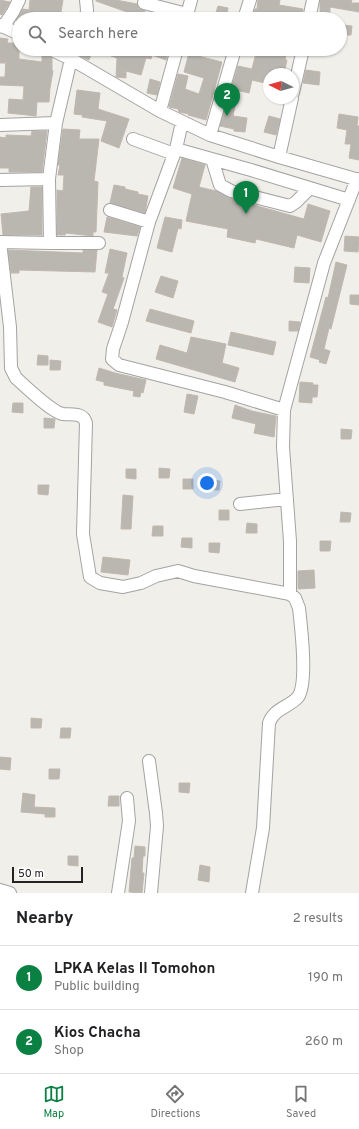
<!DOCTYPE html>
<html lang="en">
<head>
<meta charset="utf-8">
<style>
	body { margin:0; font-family:Overpass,sans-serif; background:#f2f2f2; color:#202124 }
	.compass { position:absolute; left:263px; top:68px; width:36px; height:36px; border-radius:50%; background:#fff; box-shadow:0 1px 3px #0004; rotate:275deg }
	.scale { position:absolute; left:12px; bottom:10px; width:71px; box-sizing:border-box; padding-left:4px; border:2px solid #222; border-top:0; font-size:11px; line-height:14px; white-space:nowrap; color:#222; -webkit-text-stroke:3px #fff; paint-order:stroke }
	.you { position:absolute; left:207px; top:483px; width:14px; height:14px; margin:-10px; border:3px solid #fff; border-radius:50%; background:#1a73e8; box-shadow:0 0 0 6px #1a73e833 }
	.badge { display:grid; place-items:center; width:26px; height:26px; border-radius:50%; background:#0b8043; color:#fff; font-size:13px; font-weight:700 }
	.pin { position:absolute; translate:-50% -33px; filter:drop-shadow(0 1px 2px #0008) }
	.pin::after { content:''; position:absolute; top:21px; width:14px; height:12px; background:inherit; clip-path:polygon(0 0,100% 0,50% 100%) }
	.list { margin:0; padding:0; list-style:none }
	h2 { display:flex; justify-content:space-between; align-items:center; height:52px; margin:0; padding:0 16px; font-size:17px }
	h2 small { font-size:13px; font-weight:400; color:#757577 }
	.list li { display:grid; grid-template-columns:26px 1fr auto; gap:12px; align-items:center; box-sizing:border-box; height:64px; padding:0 16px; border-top:1px solid #e0e0e0 }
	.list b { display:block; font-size:15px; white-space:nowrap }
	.list p { margin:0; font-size:13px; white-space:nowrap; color:#757577 }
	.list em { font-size:13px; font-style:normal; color:#757577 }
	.icon { flex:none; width:22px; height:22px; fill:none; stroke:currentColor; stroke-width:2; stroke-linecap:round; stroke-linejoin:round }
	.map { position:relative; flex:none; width:359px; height:893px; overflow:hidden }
	.search { position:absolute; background:#fff; box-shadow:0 1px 3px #0004; left:12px; right:12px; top:12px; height:44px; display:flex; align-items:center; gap:10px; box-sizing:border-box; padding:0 14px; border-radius:22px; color:#757577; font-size:15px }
	.sheet { height:180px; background:#fff }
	nav { display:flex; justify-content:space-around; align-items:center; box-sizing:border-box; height:56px; border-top:1px solid #e0e0e0; background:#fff; font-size:11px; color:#757577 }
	nav a { display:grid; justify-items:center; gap:2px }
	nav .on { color:#0b8043 }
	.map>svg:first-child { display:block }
	.building { fill:#bab6b0; stroke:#c1b8ae }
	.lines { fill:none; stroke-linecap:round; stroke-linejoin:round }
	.minor-casing { stroke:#a3a3a3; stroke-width:14 }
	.minor { stroke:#fff; stroke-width:12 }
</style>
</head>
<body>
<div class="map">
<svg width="359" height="893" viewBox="0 0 359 893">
	<rect width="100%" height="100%" fill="#f1efea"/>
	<path class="building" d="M0 0 10 2 2 15 0 14Z
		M30 0H63L60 18 44 15V19H19V23L16 21 23 9 29 10Z
		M96 0H116L137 4 139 9 145 11 144 17 126 13 127 12 96 1Z
		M258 0H280L279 5 303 9 301 18 299 17 298 19H252L255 9H257Z
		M320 0H352L351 3H359V12L330 7V19H320Z
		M218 6 228 8 226 19H214Z
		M342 25 352 26 351 35H341Z
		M0 38 8 39 7 43H19V59L42 62V56H47L52 58V70L53 71 50 88 49 102H37L36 116 8 113 9 99 23 100 24 86 0 85V77H5L6 57 5 63H0Z
		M82 49H93L89 60 80 56Z
		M114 49H169L166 60 152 55 151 59 146 58 141 75 126 71V78L116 77 117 58 111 56Z
		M190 49H200L198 56 222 62 206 120 188 115 189 114 179 112 178 109 169 107 178 74 188 76 185 89 199 94 204 78 184 72Z
		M257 49H287L285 60H287L284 74H269V84L252 80 249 93 231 89 238 66 252 69Z
		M306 70 320 72 319 85 303 83Z
		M150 79 160 82 157 95 147 93Z
		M77 90 100 93 98 109 129 119 119 148 101 141 107 121 82 117 83 115 74 114Z
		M227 105 235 106 233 116 247 118 245 132 234 131V129L220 126Z
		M339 114 358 117 357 126H359V160L349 158 351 144H345L347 130 337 128Z
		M269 116 280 119 276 135 264 132Z
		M63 129 80 130 79 139H99L94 181 98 182 96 232H93V236L66 233 65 235H57V190L63 191 64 175H58L60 165H58Z
		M32 131H47L42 172H9V168H0V137L6 138V135L31 136Z
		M182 158 205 165 199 187 216 191 229 198 304 219 308 204 330 211 321 242 297 235 294 248 256 239 255 243 227 237 228 229 186 221 192 194 173 188Z
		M114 185 125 187V189L138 192V194L148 196 145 213 110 203Z
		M31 187H42V235H3L1 214 29 211Z
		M107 217 140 227 137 236 104 232Z
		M165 217 182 220 181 229 178 228 172 252 157 248Z
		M345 236 359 237 358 252 344 251Z
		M110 249 127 253 122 277 124 278 113 309 117 310 112 327 98 322 108 294 102 292 109 273H105Z
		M8 250 83 253V250H97L95 272 19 270V273H11Z
		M336 262 347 265 331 329 329 328 324 349 330 351 326 364 319 362 320 360 310 357 326 297 328 298Z
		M295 267 310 268 309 283 294 282Z
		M161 276 178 281 173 298 155 292Z
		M350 295H359V305L350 304Z
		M150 309 194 321 191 333 146 321Z
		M289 321 300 322 298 331H289Z
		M231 332 276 342 273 355 228 345Z
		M191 337 226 344 222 363 239 368 235 382 156 359 160 345 187 353Z
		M38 355 48 356V365H37Z
		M50 360 61 361 60 370H50Z
		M99 368 115 373 146 380 143 393 141 392 140 397 133 396 134 391 104 385V382L96 380Z
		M300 382 313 383V385H318L317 397H312V403L299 402Z
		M187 394 198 396 194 414 184 412Z
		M13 403H23V413L12 412Z
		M235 405 252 411 276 416 274 437 254 433 256 424 232 418Z
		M44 418 55 419 54 428H44Z
		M341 429 352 430 351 439H341Z
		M159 468 170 469 169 478H159Z
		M126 469H136V479L126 478Z
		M183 479H193V489H183Z
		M209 480 220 481 219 490H209Z
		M38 485H49L48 495 38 494Z
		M123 495 133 496 131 529H121Z
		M219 510H229V520H219Z
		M341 512 351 513 350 522H340Z
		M247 523 257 524V533H246Z
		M153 526H163V536H152Z
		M182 538H192V548L181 547Z
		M320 541H331L330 551H320Z
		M209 543H220L219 553 209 552Z
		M103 557 130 560 128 575 101 572Z
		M314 570 315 588 298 589V571Z
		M31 718 42 719 41 728H31Z
		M61 728H71L70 738H60Z
		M0 757 11 758 10 770 0 769Z
		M49 769H60L59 779H49Z
		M179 783H190L189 793 179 792Z
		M23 793 35 795 34 807 55 808V817H45V814L21 812Z
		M109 796H119V806H108Z
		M135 846 145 847V856H143L142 873H144L142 893 129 892 132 858H134Z
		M68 856H78V866L68 865Z
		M200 865 210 867 209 882 198 880Z"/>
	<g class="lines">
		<defs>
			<path id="minor" d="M144 3 187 14
				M86 19 87 10 86 0
				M186 19 191 0
				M244 19 250 0
				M309 19 313 0
				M0 25 19 34
				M3 27 13 12 19 0
				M50 49 71 59 160 111 210 135 279 157 359 180
				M75 49 71 59 56 123 49 179 50 243H99
				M293 93 303 49
				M160 111 177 49
				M182 122 176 149 149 222 122 322 113 349 112 359 119 365 225 392 284 410
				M0 125 56 123
				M210 135 235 49
				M133 139 174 154
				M176 149 251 170 349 200
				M279 157 292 98
				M212 159 220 185 231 191 290 206 296 202 310 188
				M0 180 49 179
				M110 210 149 222
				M0 242 10 327 11 368 16 378C26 387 52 412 63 414 72 415 83 412 86 423L83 534 90 577 100 583 123 587 141 583 156 576 178 571 194 576 290 594V541L283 447 284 410 324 263 357 179
				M0 242 50 243
				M240 504 287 499
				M149 761 156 813 157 826 151 893
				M0 890 10 893
				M118 893 129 821 127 798
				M252 893 263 828 269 723C274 708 290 707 298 697 308 683 301 626 299 608L295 598 290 594"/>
		</defs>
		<use href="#minor" class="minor-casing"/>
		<use href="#minor" class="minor"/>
	</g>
</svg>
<svg class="compass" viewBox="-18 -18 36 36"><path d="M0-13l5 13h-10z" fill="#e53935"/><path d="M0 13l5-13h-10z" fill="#757577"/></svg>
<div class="scale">50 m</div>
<div class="you"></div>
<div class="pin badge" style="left:246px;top:214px">1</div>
<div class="pin badge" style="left:227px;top:116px">2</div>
<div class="search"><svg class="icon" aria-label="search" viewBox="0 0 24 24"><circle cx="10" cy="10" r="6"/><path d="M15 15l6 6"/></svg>Search here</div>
</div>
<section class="sheet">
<h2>Nearby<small>2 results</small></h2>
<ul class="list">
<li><span class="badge">1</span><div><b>LPKA Kelas II Tomohon</b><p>Public building</p></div><em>190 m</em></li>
<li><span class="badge">2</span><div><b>Kios Chacha</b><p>Shop</p></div><em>260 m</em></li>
</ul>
</section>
<nav>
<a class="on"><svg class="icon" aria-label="map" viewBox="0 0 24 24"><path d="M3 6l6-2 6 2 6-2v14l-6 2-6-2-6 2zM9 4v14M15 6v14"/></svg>Map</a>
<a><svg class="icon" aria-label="directions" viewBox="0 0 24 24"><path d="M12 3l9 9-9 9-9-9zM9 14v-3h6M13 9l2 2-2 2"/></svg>Directions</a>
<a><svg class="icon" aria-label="saved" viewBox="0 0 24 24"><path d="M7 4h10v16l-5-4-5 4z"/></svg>Saved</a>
</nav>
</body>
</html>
